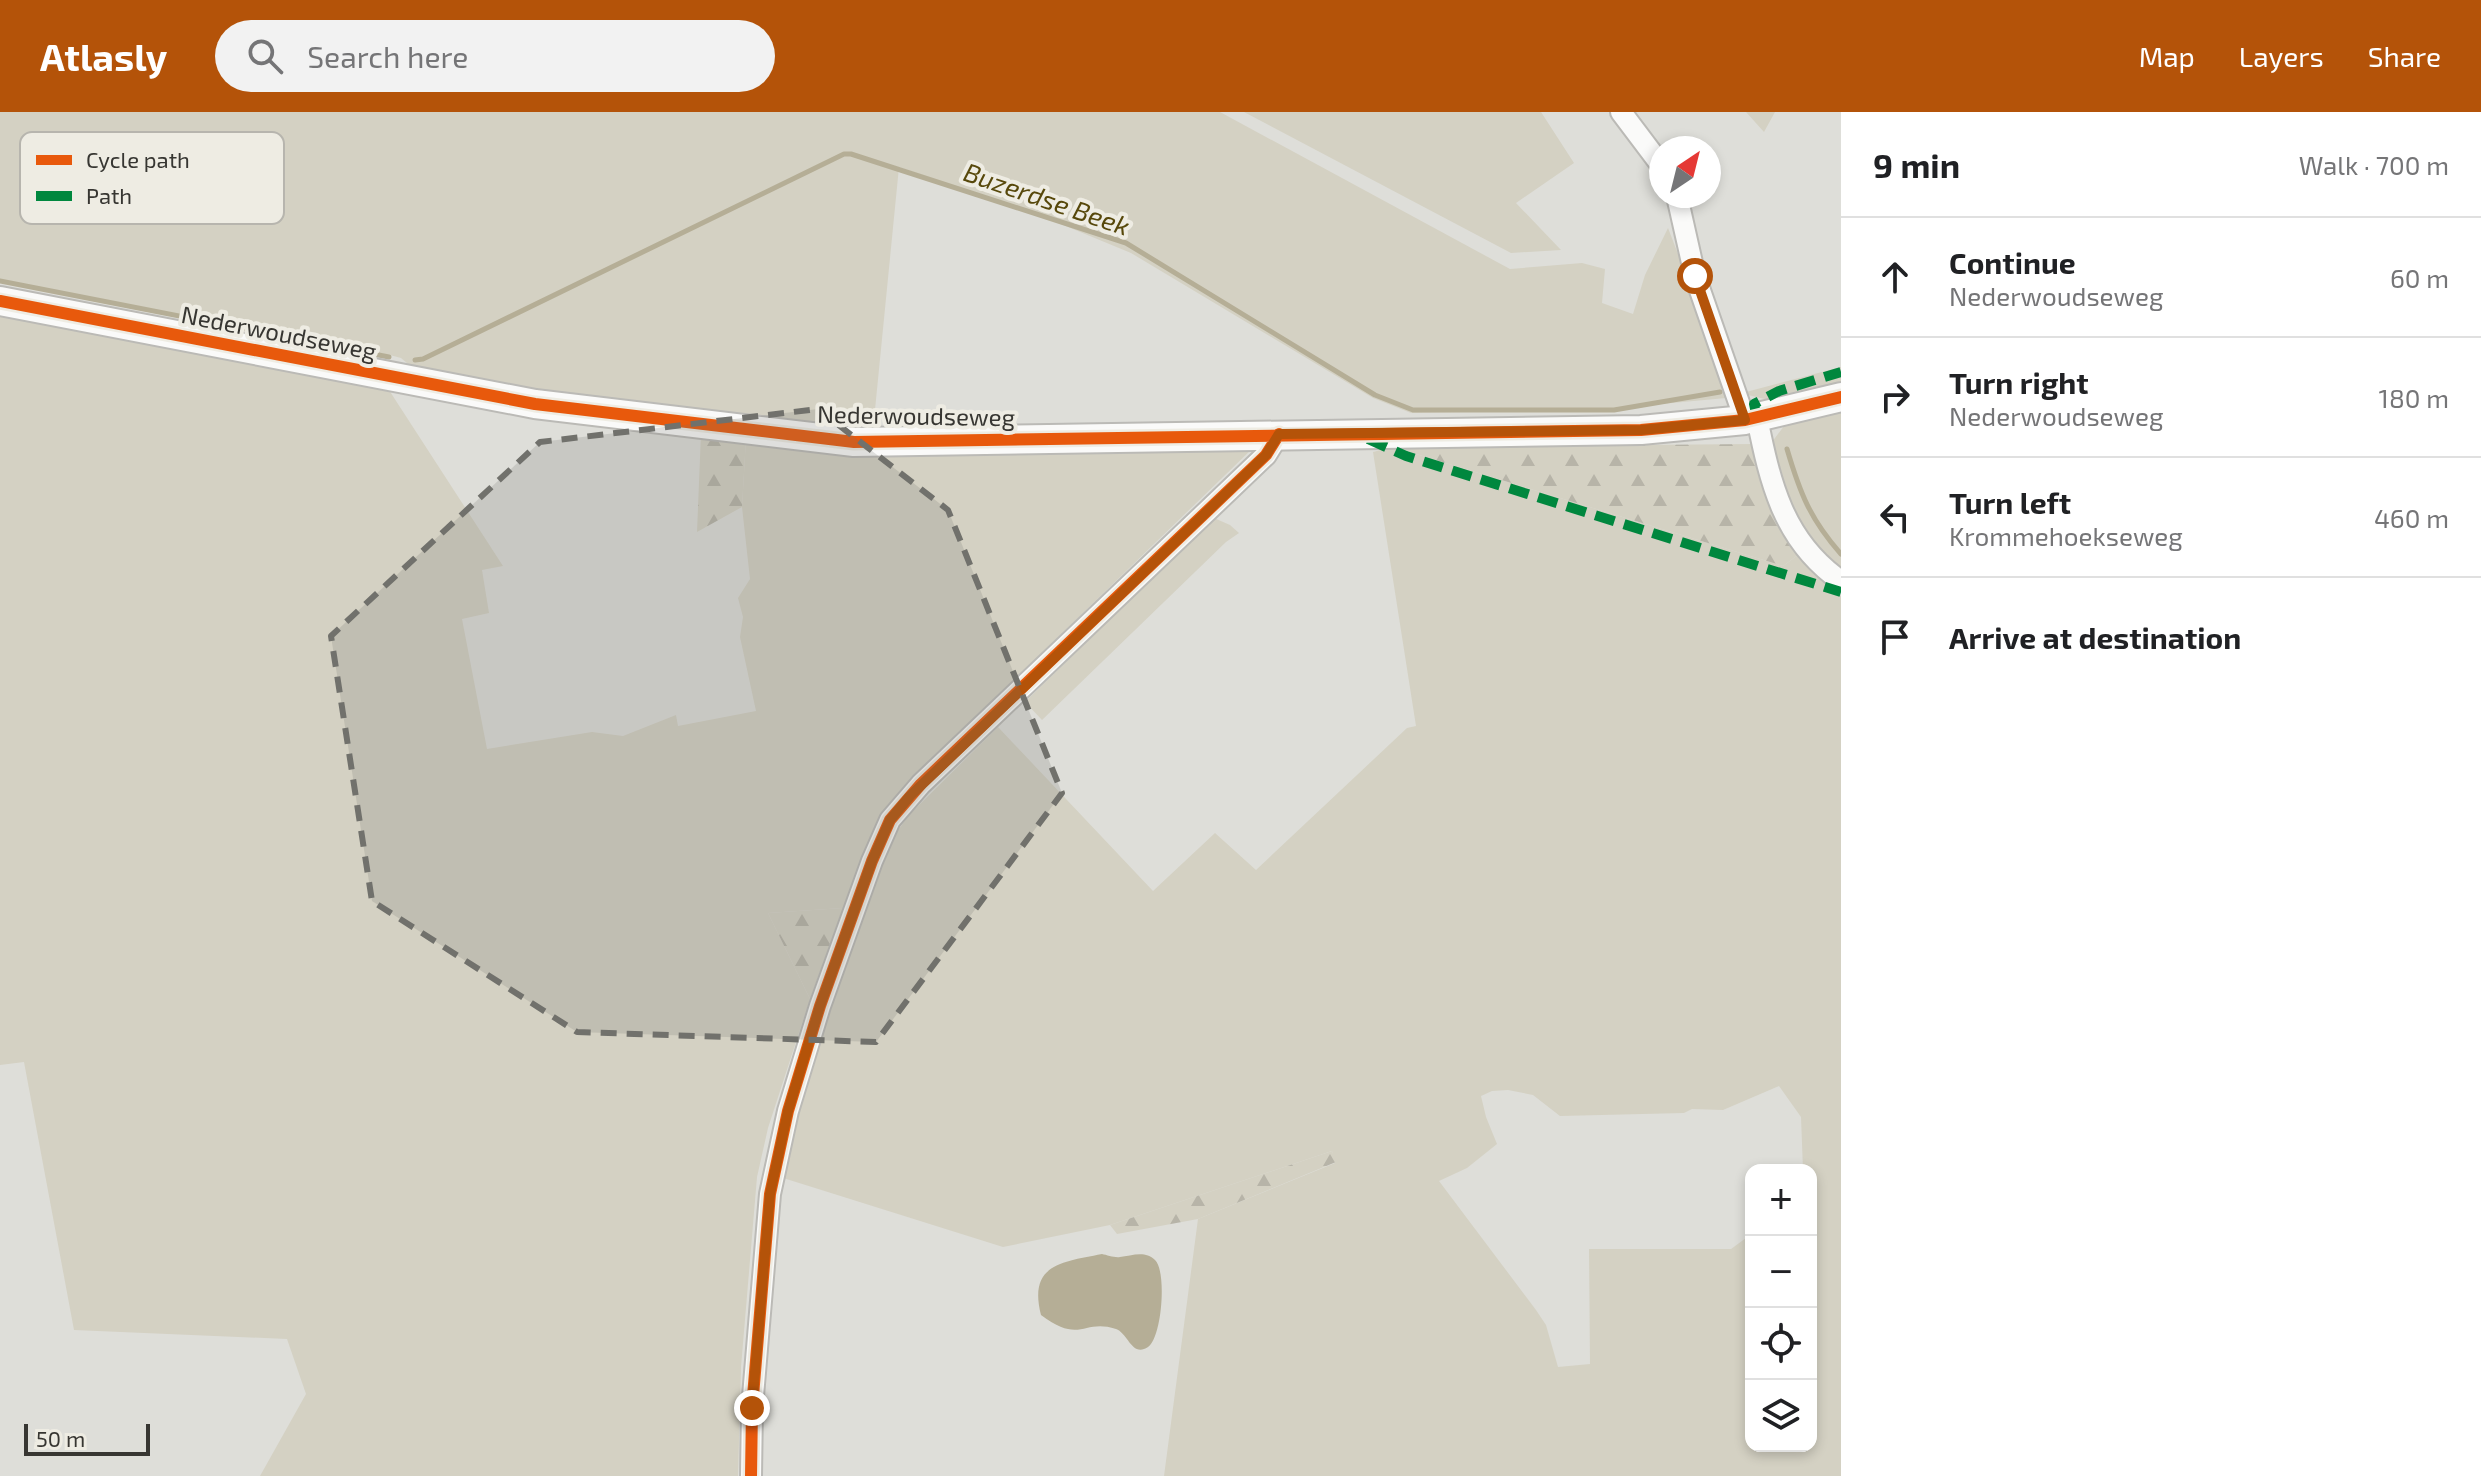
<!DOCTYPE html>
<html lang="en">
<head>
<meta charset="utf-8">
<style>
	body { margin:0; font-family:"Exo 2",sans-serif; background:#f2f2f2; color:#202124 }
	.controls { position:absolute; right:24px; bottom:24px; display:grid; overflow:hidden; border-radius:16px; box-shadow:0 4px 12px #0003 }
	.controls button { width:72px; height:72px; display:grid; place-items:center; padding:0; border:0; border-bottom:2px solid #e0e0e0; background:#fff; color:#202124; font:40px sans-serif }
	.compass { position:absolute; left:1649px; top:24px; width:72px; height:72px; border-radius:50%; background:#fff; box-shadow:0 4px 12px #0003; rotate:35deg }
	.scale { position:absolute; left:24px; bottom:20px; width:126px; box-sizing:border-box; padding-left:8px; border:4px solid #373632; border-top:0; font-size:22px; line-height:28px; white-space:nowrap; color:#373632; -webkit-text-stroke:6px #eeece3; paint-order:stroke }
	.stop { position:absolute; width:24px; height:24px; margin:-18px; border:6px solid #b45309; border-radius:50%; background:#fff }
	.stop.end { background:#b45309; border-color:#fff; box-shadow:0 2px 8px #0008 }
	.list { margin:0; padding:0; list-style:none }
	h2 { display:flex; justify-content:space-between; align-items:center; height:104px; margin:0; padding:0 32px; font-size:34px }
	h2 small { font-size:26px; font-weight:400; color:#757577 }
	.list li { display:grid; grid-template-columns:52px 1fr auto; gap:24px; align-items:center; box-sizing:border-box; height:120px; padding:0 32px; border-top:2px solid #e0e0e0 }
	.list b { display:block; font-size:30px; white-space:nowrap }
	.list p { margin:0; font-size:26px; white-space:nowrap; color:#757577 }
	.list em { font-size:26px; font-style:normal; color:#757577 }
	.icon { flex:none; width:44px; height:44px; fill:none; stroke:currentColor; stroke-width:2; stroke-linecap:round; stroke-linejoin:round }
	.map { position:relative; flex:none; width:1841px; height:1364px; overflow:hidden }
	header { display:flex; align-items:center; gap:48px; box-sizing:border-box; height:112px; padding:0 40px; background:#b45309; color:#fff }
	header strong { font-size:38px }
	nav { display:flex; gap:44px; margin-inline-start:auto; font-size:28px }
	.search { width:560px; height:72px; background:#f2f2f2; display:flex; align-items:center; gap:20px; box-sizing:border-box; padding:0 28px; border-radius:44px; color:#757577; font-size:30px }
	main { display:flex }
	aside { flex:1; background:#fff }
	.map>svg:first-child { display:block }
	.green { fill:#d4d1c3; fill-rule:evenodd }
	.forest { fill:url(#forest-firs) }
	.water { fill:#b5ae96 }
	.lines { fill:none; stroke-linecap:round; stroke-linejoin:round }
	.stream { stroke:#b5ae96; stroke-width:5 }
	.street-casing { stroke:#bbbab6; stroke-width:24 }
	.secondary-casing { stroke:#bbbab6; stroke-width:32 }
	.street { stroke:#fafaf9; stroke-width:20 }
	.secondary { stroke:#fafaf9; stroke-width:28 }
	.quiet { stroke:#00873e; stroke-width:10; stroke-dasharray:20 10; stroke-linecap:butt }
	.cycleway-casing { stroke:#eeece3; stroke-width:17 }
	.cycleway { stroke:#e8590c; stroke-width:12 }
	.route { stroke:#b45309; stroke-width:10 }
	.marked { fill:#71716c; fill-opacity:0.2; stroke:#71716c; stroke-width:6; stroke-dasharray:16 10; stroke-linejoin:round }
	.labels { text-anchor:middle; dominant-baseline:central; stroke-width:8; stroke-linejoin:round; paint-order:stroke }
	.street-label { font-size:24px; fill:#373632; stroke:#eeece3 }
	.water-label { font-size:26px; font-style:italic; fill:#57480b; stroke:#eeece3 }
	.key { fill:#eeece3; stroke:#b7b5ae; stroke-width:2 }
	.key-label { font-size:22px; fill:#373632 }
</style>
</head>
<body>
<header>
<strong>Atlasly</strong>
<div class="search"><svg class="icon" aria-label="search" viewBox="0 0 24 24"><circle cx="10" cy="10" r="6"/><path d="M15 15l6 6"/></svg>Search here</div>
<nav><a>Map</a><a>Layers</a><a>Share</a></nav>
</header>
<main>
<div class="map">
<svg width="1841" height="1364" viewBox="0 0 1841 1364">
	<defs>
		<pattern id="forest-firs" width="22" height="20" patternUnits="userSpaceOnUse" patternTransform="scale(2)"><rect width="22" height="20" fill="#d4d1c3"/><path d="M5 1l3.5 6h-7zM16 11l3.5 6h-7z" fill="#b7b4a8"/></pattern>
	</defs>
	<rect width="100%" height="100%" fill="#deded9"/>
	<path class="green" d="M0 0H1220L1510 157 1582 151 1605 157 1602 191 1633 202 1645 163 1668 116 1695 186 1726 286 1607 297 1411 301 1373 286 1131 141 1044 105 899 55 873 318 745 307 421 263 401 246 390 243 223 213 0 169Z
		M1244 0H1541L1574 51 1516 91 1561 138 1511 141Z
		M1746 0H1775L1764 20Z
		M0 198 387 275 503 454 482 458 489 501 462 507 487 637 592 620 623 624 676 603 678 614 756 599 740 525 743 505 738 486 750 467 742 395 746 326 1256 333 942 638 875 714 843 796 768 801 810 887 768 1016 757 1065 741 1255 738 1364H260L306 1282 287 1227 74 1218 24 950 0 953Z
		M1841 255V273L1769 288 1748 283 1746 280Z
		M1841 295V461L1809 426 1790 387 1772 330 1787 310Z
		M1393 335 1783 454 1798 443 1841 484V1364H1164L1198 1107 1335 1051 1332 1039 1110 1113 1003 1135 780 1065 784 1042 863 791 887 734 909 703 998 615 1153 779 1215 721 1256 758 1407 616 1416 614 1373 340ZM1779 974 1801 1005 1803 1058H1811V1334H1751V1115L1746 1126 1731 1137H1589L1590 1252 1558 1255 1546 1213 1536 1198 1439 1069 1467 1056 1497 1032 1486 1005 1481 984 1492 979 1508 978 1533 983 1560 1004 1684 1001 1692 997 1723 998Z
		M1214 406 1230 413 1239 421 1226 430 1042 608 1025 590Z"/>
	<path class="forest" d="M701 321 746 326 742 395 697 420Z
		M1753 332 1779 414 1798 443 1783 454 1393 335Z
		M843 796 810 887 768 801Z
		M1332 1039 1336 1050 1198 1107 1117 1122 1110 1113Z"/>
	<path class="water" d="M1102 1142C1107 1143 1115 1146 1120 1145 1131 1144 1145 1138 1155 1148 1167 1159 1162 1226 1148 1235 1132 1246 1128 1221 1116 1217 1083 1206 1081 1233 1041 1203 1028 1152 1062 1150 1102 1142Z"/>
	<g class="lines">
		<path class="stream" d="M0 169 389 245
			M415 248 423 247 844 42H851L1126 131 1375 283 1413 298H1614L1720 280
			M1787 337C1800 381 1810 407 1841 442"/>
		<defs>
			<path id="street" d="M1621 0 1661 53
				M1677 84 1695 164 1745 308
				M1757 306C1770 370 1783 429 1841 469
				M751 1364 752 1296 770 1082 788 999 820 894 872 749 890 708 921 672 1266 343 1279 322"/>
			<path id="secondary" d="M0 189 535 292 854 330 1641 318 1745 308 1841 285"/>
		</defs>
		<use href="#street" class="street-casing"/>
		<use href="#secondary" class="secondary-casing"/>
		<use href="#street" class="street"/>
		<use href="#secondary" class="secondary"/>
		<path class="quiet" d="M1757 306 1754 292 1779 279 1841 260
			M1368 327 1406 344 1841 480"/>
		<defs>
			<path id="cycleway" d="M0 189 535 292 854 330 1641 318 1745 308 1841 285
				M751 1364 752 1296 770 1082 788 999 820 894 872 749 890 708 921 672 1266 343 1279 322"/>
		</defs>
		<use href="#cycleway" class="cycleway-casing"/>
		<use href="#cycleway" class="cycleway"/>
	</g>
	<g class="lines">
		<path class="route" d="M752 1296 770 1082 788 999 820 894 872 749 890 708 910 684 1266 343 1279 322 1641 318 1745 308 1695 164"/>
	</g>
	<path class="marked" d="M818 297 948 398 1062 681 876 930 577 920 372 789 331 524 540 330Z"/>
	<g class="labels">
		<g class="street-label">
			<text transform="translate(279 220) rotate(11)">Nederwoudseweg</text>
			<text transform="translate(916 303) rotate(1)">Nederwoudseweg</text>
		</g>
		<g class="water-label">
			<text transform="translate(1047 86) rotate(19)">Buzerdse Beek</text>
		</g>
	</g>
	<rect x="20" y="20" width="264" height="92" rx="12" class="key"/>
	<rect x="36" y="43" width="36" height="10" fill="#e8590c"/>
	<rect x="36" y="79" width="36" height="10" fill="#00873e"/>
	<g class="key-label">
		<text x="86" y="56">Cycle path</text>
		<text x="86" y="92">Path</text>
	</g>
</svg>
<div class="controls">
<button>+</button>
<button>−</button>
<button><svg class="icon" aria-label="locate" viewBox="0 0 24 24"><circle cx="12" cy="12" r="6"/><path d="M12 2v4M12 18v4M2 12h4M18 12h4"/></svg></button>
<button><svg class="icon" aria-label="layers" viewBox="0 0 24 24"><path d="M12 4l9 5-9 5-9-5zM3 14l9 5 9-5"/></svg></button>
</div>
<svg class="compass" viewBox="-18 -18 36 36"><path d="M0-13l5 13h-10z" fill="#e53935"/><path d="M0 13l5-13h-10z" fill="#757577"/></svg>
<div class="scale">50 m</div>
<div class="stop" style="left:1695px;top:164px"></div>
<div class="stop end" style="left:752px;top:1296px"></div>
</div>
<aside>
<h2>9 min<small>Walk · 700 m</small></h2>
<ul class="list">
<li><svg class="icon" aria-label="ahead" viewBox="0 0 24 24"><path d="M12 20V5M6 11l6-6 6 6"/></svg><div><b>Continue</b><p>Nederwoudseweg</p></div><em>60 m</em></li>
<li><svg class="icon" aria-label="right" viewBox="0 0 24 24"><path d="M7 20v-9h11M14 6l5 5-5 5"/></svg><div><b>Turn right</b><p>Nederwoudseweg</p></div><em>180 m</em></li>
<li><svg class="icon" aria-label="left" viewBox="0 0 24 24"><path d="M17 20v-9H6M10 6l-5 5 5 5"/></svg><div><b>Turn left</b><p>Krommehoekseweg</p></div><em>460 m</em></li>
<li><svg class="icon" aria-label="arrive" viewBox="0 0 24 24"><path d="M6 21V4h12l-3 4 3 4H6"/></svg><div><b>Arrive at destination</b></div></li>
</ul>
</aside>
</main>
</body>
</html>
